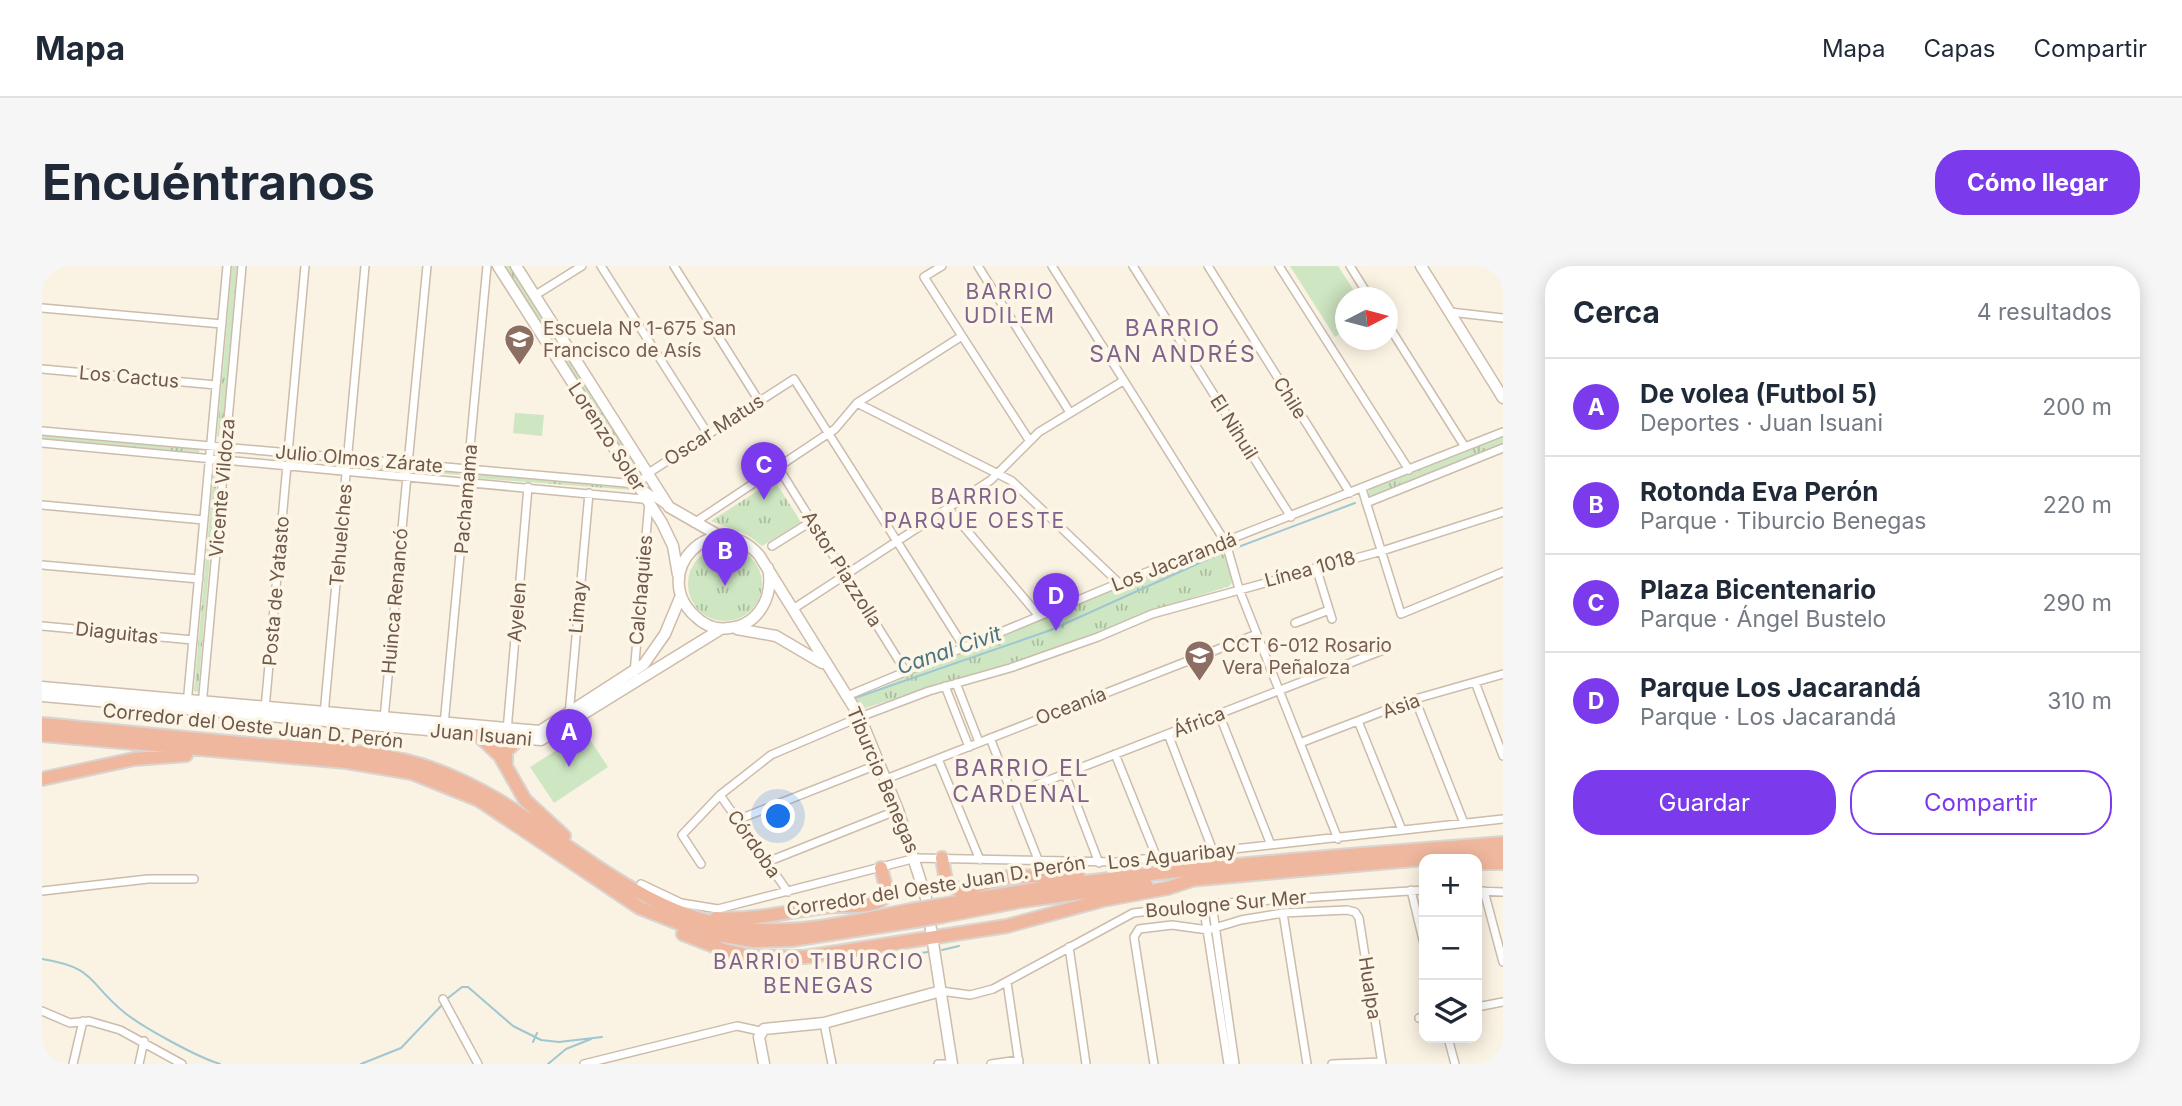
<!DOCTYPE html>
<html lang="es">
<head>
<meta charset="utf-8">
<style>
	body { margin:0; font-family:Inter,sans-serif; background:#f6f6f7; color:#1f2937 }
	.controls { position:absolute; right:21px; bottom:21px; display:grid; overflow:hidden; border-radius:14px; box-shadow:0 4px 18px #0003 }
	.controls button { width:63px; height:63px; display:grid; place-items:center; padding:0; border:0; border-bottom:2px solid #e0e1e3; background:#fff; color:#1f2937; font:35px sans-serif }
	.compass { position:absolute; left:1293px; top:21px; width:63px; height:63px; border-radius:50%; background:#fff; box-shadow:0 4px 18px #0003; rotate:84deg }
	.you { position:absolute; left:737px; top:551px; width:24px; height:24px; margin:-18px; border:5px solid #fff; border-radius:50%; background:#1a73e8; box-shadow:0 0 0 10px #1a73e833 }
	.badge { display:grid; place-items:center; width:46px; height:46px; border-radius:50%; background:#7c3aed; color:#fff; font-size:23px; font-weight:700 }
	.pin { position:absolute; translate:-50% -58px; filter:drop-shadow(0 2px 4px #0008) }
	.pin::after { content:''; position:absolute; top:37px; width:24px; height:21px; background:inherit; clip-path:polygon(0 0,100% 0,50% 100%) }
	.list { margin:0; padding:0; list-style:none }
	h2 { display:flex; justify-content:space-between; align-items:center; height:91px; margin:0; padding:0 28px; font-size:30px }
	h2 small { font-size:23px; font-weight:400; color:#747a83 }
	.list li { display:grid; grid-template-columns:46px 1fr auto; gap:21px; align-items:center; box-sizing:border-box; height:98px; padding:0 28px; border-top:2px solid #e0e1e3 }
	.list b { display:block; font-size:26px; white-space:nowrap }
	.list p { margin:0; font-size:23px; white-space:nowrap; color:#747a83 }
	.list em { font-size:23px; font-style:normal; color:#747a83 }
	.actions { display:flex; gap:14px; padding:21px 28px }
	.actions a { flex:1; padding:16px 0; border:2px solid #7c3aed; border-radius:28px; text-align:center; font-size:24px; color:#7c3aed }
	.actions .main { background:#7c3aed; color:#fff }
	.icon { flex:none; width:38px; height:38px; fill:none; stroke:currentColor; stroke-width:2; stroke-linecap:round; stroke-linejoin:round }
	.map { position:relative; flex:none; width:1461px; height:798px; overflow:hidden; border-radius:28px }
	header { display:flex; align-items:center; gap:42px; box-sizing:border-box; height:98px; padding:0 35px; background:#fff; border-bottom:2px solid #e0e1e3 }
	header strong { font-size:33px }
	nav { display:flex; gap:38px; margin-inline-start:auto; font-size:24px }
	.intro { display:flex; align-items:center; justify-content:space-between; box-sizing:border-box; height:168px; padding:0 42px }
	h1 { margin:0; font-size:49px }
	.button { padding:18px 32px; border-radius:28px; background:#7c3aed; color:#fff; font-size:24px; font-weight:700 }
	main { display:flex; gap:42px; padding:0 42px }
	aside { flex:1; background:#fff; border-radius:28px; box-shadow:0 4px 18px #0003 }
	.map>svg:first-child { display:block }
	.grass { fill:url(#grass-tufts) }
	.pitch { fill:#cee6c2 }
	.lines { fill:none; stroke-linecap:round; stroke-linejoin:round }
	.stream { stroke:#9fc7d2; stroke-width:2 }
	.street-casing { stroke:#ccbcac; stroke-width:10 }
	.secondary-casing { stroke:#cebcaa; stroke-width:13 }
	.highway-casing { stroke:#dad4d0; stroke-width:16 }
	.street { stroke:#fff; stroke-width:7 }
	.secondary { stroke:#fff; stroke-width:10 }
	.highway { stroke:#efb79d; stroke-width:12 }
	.highway-bridge-casing { stroke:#dad4d0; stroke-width:16; stroke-linecap:butt }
	.highway-bridge { stroke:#efb79d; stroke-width:12 }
	.labels { text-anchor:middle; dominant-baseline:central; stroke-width:7; stroke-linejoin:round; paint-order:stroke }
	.education-label { font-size:19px; fill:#785e54; stroke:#fdf6e7; text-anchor:start }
	.street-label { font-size:19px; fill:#6f594b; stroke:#fdf6e7 }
	.neighbourhood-label { font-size:21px; letter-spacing:2px; fill:#7f638c; stroke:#fdf6e7 }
	.water-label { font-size:21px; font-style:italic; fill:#477480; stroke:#fdf6e7 }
	.quarter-label { font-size:23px; letter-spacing:2px; fill:#7f638c; stroke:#fdf6e7 }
</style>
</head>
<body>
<header>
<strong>Mapa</strong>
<nav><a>Mapa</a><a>Capas</a><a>Compartir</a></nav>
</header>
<div class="intro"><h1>Encuéntranos</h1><a class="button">Cómo llegar</a></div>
<main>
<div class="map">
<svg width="1461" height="798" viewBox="0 0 1461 798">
	<defs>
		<pattern id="grass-tufts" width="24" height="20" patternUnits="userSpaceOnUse" patternTransform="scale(1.75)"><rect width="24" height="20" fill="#cee6c2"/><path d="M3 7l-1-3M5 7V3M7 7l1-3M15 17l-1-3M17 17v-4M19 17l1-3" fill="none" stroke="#abbda0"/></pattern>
	</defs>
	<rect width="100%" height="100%" fill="#faf2e2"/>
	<path class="grass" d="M190 0H195L180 171 175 170Z
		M462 0H468L596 202 592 206Z
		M0 169 158 182 157 187 0 173Z
		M1461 170V179L1329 231 1326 229 1327 223Z
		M313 197 416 206 418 209 313 202Z
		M172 201H176L156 426 152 425Z
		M435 208 588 222 590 224 433 212 432 209Z
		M728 217H734L759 256 720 280 706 269 669 255Z
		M646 318a37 37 0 1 1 74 0a37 37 0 1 1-74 0Z
		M1177 284 1183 286 1190 317 1187 320 1107 346 1030 378 823 442 818 441 813 433 1026 341Z"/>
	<path class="pitch" d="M1248 0H1296L1316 31 1304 32 1303 64 1293 71Z
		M473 147 502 149 500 170 471 167Z
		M543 466 566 501 512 537 488 501Z"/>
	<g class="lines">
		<path class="stream" d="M1191 283 1313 237
			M813 432 1009 364 1175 289
			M900 684 917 680
			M864 689 886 686
			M0 693C56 702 45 717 83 747 102 762 155 791 178 798
			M406 732 420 721H426L471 760 499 774 517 776 560 771
			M491 776 495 767
			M319 798 359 782 399 740
			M506 798 524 783 549 773"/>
		<defs>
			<path id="street" d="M559 0 666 168
				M632 0 717 135
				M900 0 882 11 987 174
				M936 0 1027 145
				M1010 0 1184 277 1197 323 1296 573
				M1091 0 1249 251
				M1166 0 1308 227
				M1237 0 1367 204
				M1308 0 1328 32
				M492 30 540 0
				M0 42 180 58
				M1408 46 1461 52
				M1346 59 1423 181
				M0 103 174 119
				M815 137 970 215 1077 317
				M0 165 584 217 596 220 624 239
				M0 177 601 233 607 236 592 408
				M246 187 263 0
				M366 198 385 0
				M736 201 864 406
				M596 220 605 208 752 113 922 381
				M1320 223 1359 348 1461 306
				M1324 237 1461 182
				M0 239 162 254
				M906 242 997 350
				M652 257 793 163 815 137 920 70
				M730 280 770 255
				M0 299 157 313
				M1274 301 1290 353
				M751 343 949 214 997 166 1081 115
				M1253 357 1287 344
				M0 360 151 374
				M1433 416 1461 490
				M914 417 937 476
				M903 420 927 481
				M805 430 1077 317 1461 166
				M1373 433 1422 557
				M145 439 185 0
				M160 440 200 0
				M223 443 245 199
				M1177 448 1229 579
				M282 449 323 0
				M527 449 547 227
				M342 453 365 210
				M1316 455 1360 564
				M402 459 445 0
				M465 465 486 221
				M1126 468 1171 585
				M948 472 997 596
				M1258 477 1373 433 1461 408
				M1073 488 1115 592
				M896 493 938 594
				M1023 508 1057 597
				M844 513 1215 368
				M971 528 1344 383
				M678 529 746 626
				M695 554 837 498
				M725 596 856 544
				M659 598 640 569 678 529 729 489 818 451 887 425 968 402 1056 371 1110 348 1340 285 1461 246
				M599 618 639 637 676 643 874 592 1074 596 1461 553
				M1369 624 1382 678
				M0 625 106 613H152
				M1435 625 1461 626
				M1442 625 1461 696
				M1161 638 1186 798
				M1170 638 1193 798
				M1241 647 1265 798
				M1027 681 1044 798
				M965 716 977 798
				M899 725 928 729 951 723 1091 647 1170 638 1382 624
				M401 733 436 798
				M1435 741 1461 736
				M0 745 28 757 47 755 78 764 140 798
				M1377 752 1382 751
				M782 757 790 798
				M1406 772 1413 798
				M31 798 41 755
				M97 798 102 775
				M542 798 695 760 718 765
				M896 798H904
				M949 798 977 794
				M1112 798 1092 671 1097 663 1130 659 1166 664 1199 654 1241 647 1305 644 1313 646 1317 652 1340 798
				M1290 798 1340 796"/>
			<path id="secondary" d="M456 0 620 257 631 280 636 309
				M474 0 627 241 676 269
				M1379 0 1461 132
				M726 302C732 330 717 359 687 362 674 364 662 359 653 350 606 307 671 238 717 289L818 451 856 544 884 632 910 798
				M695 363 734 370 780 397
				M0 421 498 465 602 398 623 368 638 332
				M0 430 499 474 679 363
				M722 798 717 771 722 763 782 757 899 725"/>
			<path id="highway" d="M0 458C74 465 148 473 222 479 274 483 328 483 379 499 500 536 575 649 706 663 760 669 816 654 869 644
				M0 469 305 496 370 507 437 534 598 642 659 666 712 675 749 674 873 655
				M436 469 458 490 483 534 522 570
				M464 501V485L477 473
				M0 513 92 493 144 489
				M900 592 904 615 918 625 966 611 1036 609
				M1382 593 1461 587
				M1435 597H1461
				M1147 614 1382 593
				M899 639C1085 604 1273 592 1461 577
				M901 650 979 635 1104 618
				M674 652C712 655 746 645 783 641 802 638 827 644 842 632L845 625 839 602
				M641 668 682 684 711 691H763L965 660 1061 634 1126 622 1153 613"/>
		</defs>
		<use href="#street" class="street-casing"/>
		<use href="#secondary" class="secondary-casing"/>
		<use href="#highway" class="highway-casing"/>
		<use href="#street" class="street"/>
		<use href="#secondary" class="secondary"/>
		<use href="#highway" class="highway"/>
		<defs>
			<path id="highway-bridge" d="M869 644 899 639
				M873 655 901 650"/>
		</defs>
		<use href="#highway-bridge" class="highway-bridge-casing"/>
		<use href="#highway-bridge" class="highway-bridge"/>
	</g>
	<defs>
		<symbol id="school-pin" viewBox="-11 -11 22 30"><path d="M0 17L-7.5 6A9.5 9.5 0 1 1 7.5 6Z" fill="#8d6e63" stroke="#fdf6e7"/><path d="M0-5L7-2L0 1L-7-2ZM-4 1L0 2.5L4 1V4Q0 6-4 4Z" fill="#fff"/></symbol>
		<symbol id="university-pin" viewBox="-11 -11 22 30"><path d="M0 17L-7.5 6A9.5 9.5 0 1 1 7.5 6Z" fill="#8d6e63" stroke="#fdf6e7"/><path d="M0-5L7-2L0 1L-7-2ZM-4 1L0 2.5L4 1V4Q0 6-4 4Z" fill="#fff"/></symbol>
	</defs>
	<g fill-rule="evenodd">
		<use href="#school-pin" x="460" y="56" width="35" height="47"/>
		<use href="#university-pin" x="1140" y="372" width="35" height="47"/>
	</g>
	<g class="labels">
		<g class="education-label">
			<text x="501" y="62">Escuela N° 1-675 San<tspan x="501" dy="22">Francisco de Asís</tspan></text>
			<text x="1180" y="379">CCT 6-012 Rosario<tspan x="1180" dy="22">Vera Peñaloza</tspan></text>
		</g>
		<g class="street-label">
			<text transform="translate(87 111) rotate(5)">Los Cactus</text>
			<text transform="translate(1248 132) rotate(58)">Chile</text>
			<text transform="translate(1192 161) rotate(58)">El Nihuil</text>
			<text transform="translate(672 164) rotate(-33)">Oscar Matus</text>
			<text transform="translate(565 171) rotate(57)">Lorenzo Soler</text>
			<text transform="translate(317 193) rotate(5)">Julio Olmos Zárate</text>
			<text transform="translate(180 222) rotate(-85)">Vicente Vildoza</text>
			<text transform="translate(424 233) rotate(-85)">Pachamama</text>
			<text transform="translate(299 269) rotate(-85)">Tehuelches</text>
			<text transform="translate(1132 296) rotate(-21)">Los Jacarandá</text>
			<text transform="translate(800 303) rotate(58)">Astor Piazzolla</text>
			<text transform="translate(1268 303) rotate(-15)">Línea 1018</text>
			<text transform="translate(599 324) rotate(-85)">Calchaquies</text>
			<text transform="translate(234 325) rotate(-85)">Posta de Yatasto</text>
			<text transform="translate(353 335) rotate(-85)">Huinca Renancó</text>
			<text transform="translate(536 341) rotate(-85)">Limay</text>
			<text transform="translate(475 346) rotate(-85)">Ayelen</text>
			<text transform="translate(75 367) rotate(6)">Diaguitas</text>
			<text transform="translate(1029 440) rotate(-21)">Oceanía</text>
			<text transform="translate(1359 440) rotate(-20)">Asia</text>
			<text transform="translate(1157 456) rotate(-21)">África</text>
			<text transform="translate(211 460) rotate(6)">Corredor del Oeste Juan D. Perón</text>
			<text transform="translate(439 469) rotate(5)">Juan Isuani</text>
			<text transform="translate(841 514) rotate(67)">Tiburcio Benegas</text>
			<text transform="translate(712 578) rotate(55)">Córdoba</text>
			<text transform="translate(1130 590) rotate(-6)">Los Aguaribay</text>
			<text transform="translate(894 620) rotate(-9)">Corredor del Oeste Juan D. Perón</text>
			<text transform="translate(1184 638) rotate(-5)">Boulogne Sur Mer</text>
			<text transform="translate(1328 722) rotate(81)">Hualpa</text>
		</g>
		<g class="neighbourhood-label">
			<text x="968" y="25">BARRIO<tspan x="968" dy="24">UDILEM</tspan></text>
			<text x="933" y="230">BARRIO<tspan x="933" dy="24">PARQUE OESTE</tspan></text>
			<text x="777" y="695">BARRIO TIBURCIO<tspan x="777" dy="24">BENEGAS</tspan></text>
		</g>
		<g class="water-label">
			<text transform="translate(907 384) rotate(-19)">Canal Civit</text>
		</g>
		<g class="quarter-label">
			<text x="1131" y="62">BARRIO<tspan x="1131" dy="26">SAN ANDRÉS</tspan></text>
			<text x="980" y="502">BARRIO EL<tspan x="980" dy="26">CARDENAL</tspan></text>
		</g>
	</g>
</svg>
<div class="controls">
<button>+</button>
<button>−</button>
<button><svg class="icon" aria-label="layers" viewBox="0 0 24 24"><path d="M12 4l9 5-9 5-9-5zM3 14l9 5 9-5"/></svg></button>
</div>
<svg class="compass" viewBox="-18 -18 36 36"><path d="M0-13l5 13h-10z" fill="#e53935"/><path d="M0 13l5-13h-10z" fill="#747a83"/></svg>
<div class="you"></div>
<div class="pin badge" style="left:527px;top:501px">A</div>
<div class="pin badge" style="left:683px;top:320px">B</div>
<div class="pin badge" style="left:722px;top:234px">C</div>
<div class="pin badge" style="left:1014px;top:365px">D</div>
</div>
<aside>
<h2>Cerca<small>4 resultados</small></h2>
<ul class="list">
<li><span class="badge">A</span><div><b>De volea (Futbol 5)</b><p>Deportes · Juan Isuani</p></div><em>200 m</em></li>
<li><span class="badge">B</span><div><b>Rotonda Eva Perón</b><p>Parque · Tiburcio Benegas</p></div><em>220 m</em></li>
<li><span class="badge">C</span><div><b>Plaza Bicentenario</b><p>Parque · Ángel Bustelo</p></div><em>290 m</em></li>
<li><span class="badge">D</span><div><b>Parque Los Jacarandá</b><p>Parque · Los Jacarandá</p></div><em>310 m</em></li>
</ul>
<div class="actions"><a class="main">Guardar</a><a>Compartir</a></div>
</aside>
</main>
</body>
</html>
